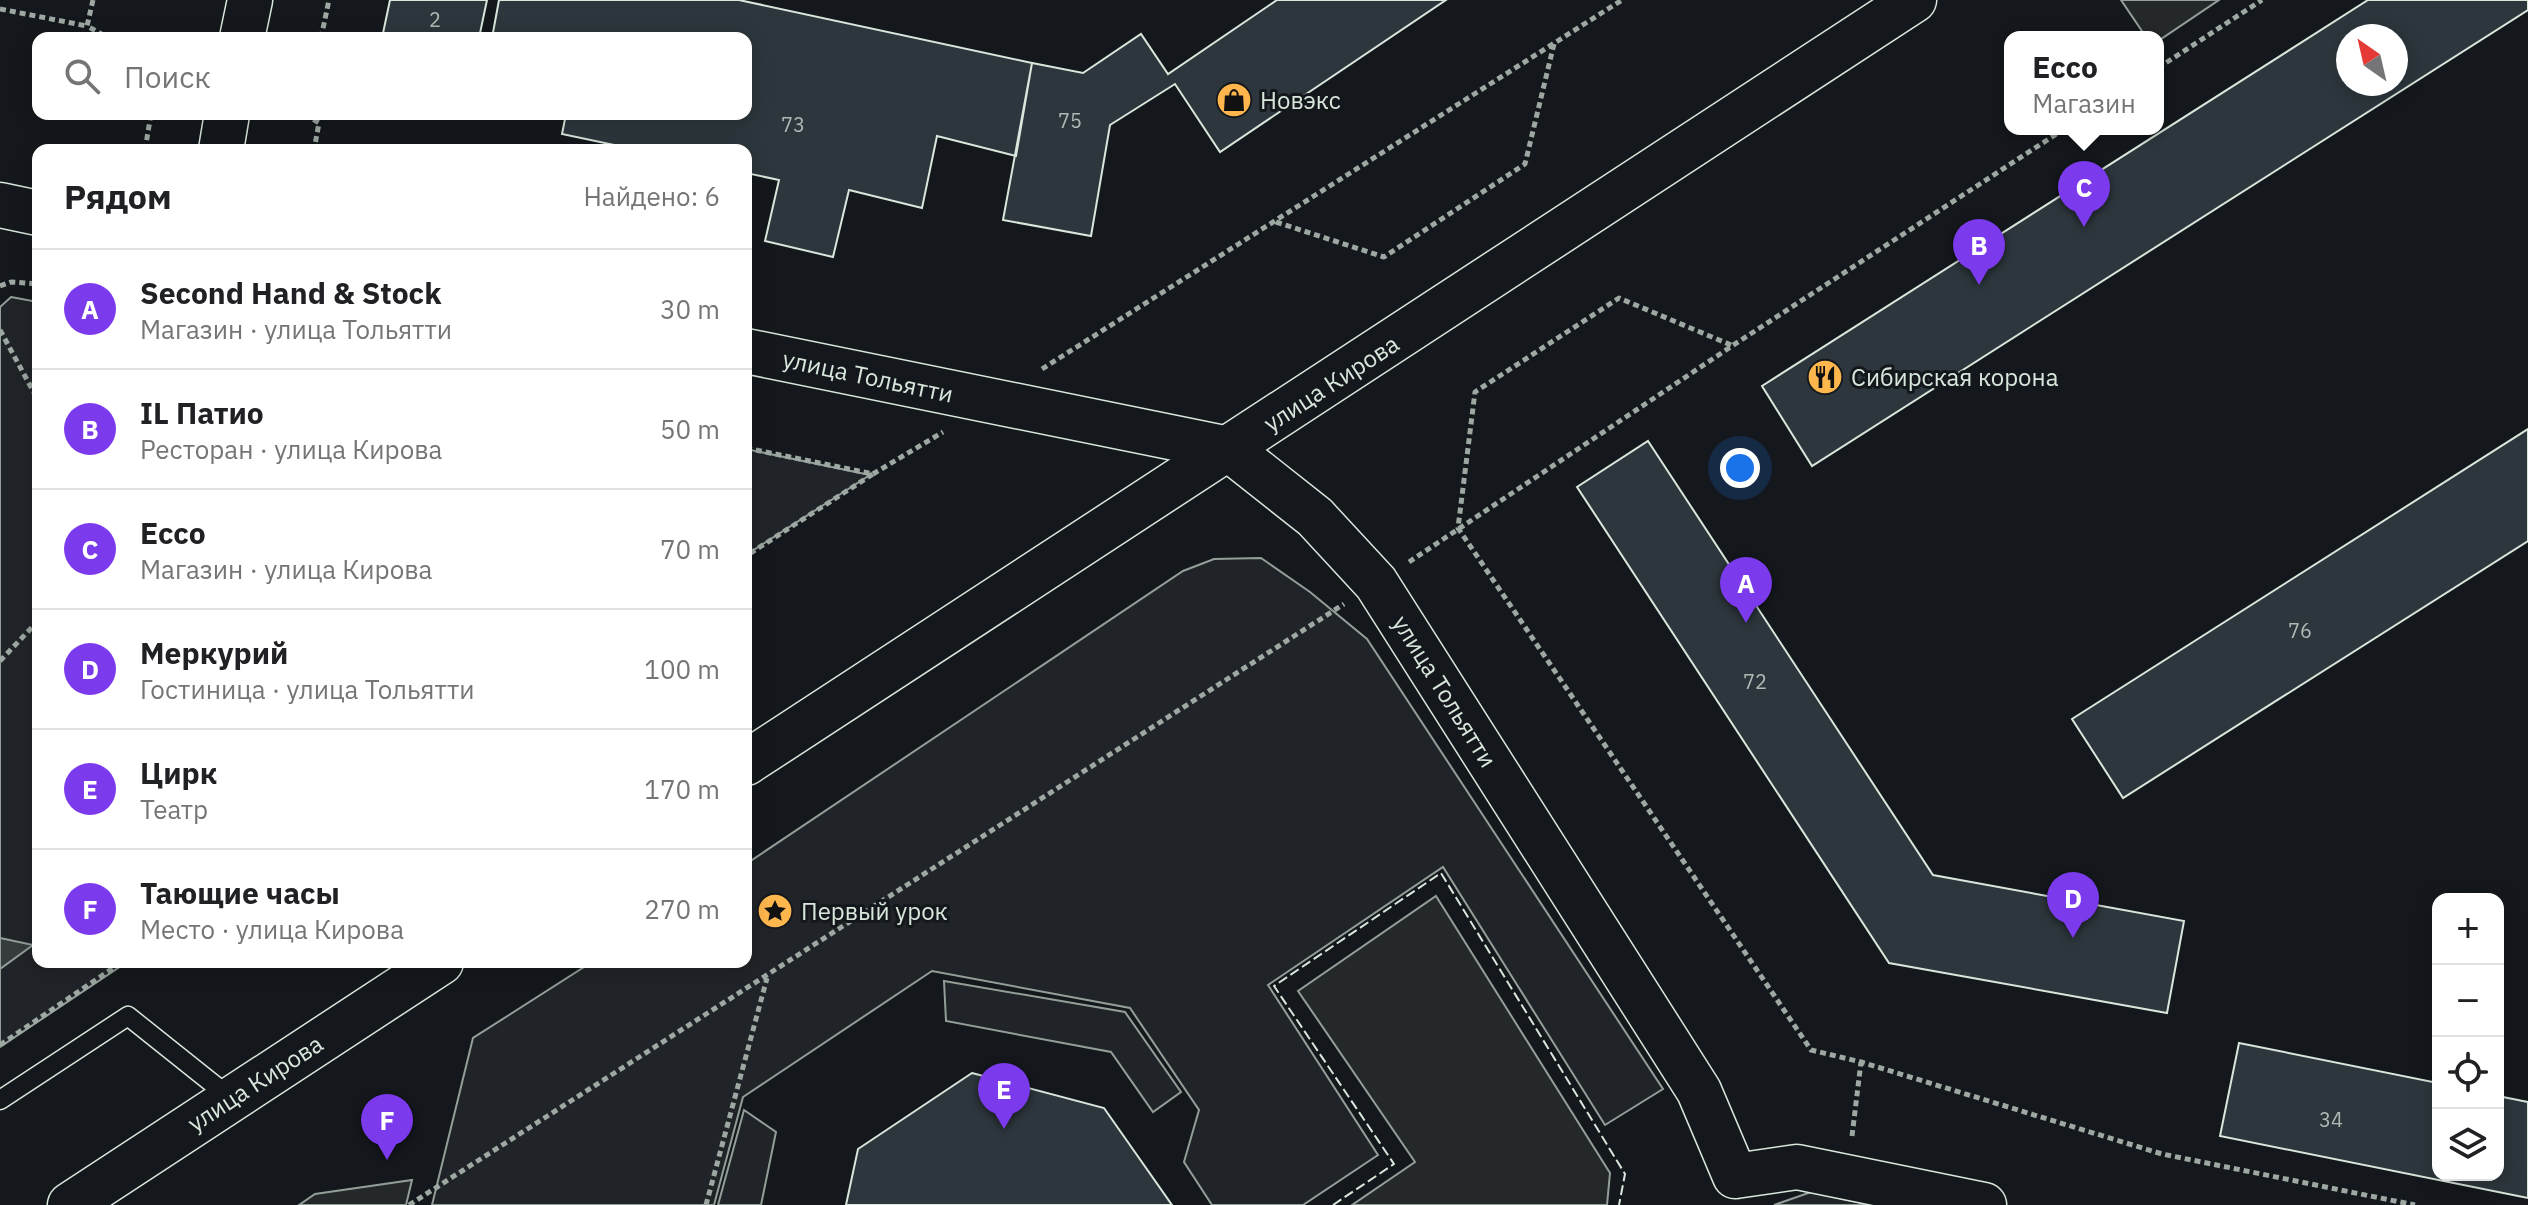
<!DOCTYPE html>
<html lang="ru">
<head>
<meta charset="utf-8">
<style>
	body { margin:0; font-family:"IBM Plex Sans",sans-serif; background:#f6f6f6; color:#202124 }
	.controls { position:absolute; right:24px; bottom:24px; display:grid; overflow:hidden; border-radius:16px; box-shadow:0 4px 20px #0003 }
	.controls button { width:72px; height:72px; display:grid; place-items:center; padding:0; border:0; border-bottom:2px solid #e0e0e0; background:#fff; color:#202124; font:40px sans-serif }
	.compass { position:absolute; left:2336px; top:24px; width:72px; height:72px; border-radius:50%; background:#fff; box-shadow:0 4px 20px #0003; rotate:326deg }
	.you { position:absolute; left:1740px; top:468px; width:28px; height:28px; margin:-20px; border:6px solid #fff; border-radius:50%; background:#1a73e8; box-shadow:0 0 0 12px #1a73e833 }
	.badge { display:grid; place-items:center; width:52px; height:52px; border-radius:50%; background:#7c3aed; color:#fff; font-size:26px; font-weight:700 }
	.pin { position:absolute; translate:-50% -66px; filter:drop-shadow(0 2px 4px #0008) }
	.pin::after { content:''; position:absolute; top:42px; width:28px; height:24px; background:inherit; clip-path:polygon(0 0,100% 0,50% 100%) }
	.popup { position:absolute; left:2004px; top:31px; width:160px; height:104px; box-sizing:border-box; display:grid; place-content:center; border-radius:16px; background:#fff; filter:drop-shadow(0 2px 6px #0005); font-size:26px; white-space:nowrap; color:#757577 }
	.popup b { font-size:30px; color:#202124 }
	.popup::after { content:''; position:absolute; left:50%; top:100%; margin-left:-16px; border:16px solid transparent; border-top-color:#fff }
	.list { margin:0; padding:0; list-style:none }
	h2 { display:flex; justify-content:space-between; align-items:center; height:104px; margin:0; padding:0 32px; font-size:34px }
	h2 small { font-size:26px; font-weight:400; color:#757577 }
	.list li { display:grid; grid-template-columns:52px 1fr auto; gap:24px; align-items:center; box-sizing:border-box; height:120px; padding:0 32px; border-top:2px solid #e0e0e0 }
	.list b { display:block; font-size:30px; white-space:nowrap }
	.list p { margin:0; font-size:26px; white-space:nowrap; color:#757577 }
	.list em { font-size:26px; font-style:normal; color:#757577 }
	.icon { flex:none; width:44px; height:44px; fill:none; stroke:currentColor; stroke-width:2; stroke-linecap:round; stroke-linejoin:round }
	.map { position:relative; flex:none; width:2528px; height:1205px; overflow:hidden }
	.search { position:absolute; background:#fff; box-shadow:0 4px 20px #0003; left:32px; top:32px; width:720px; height:88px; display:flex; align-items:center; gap:20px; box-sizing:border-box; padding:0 28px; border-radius:16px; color:#757577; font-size:30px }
	.panel { position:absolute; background:#fff; box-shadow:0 4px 20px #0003; left:32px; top:144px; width:720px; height:824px; border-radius:16px }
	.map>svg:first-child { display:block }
	.green { fill:#202428; stroke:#939e99; stroke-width:2 }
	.parking { fill:#24282b; stroke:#939e99; stroke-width:2 }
	.water { fill:#363b3e; stroke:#939e99; stroke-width:2 }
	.building { fill:#2c363c; stroke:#d8e6dc; stroke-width:2; fill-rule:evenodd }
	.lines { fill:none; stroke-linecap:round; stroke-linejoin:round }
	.lane-casing { stroke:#d8e6dc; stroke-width:21 }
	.secondary-casing { stroke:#d8e6dc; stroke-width:47 }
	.primary-casing { stroke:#d8e6dc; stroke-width:47 }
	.path { stroke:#9da8a2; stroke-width:5; stroke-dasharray:6 4; stroke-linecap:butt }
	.lane { stroke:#14181c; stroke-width:18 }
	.secondary { stroke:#14181c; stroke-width:44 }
	.primary { stroke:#14181c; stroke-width:44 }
	.fence { stroke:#d8e6dc; stroke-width:2; stroke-dasharray:10 4; stroke-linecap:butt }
	.labels { text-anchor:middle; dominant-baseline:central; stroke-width:6; stroke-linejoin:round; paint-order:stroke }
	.number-label { font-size:20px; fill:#adbab4 }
	.poi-label { font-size:24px; fill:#d8e6dc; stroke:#14181c; text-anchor:start }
	.street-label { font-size:24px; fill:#d8e6dc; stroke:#14181c }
</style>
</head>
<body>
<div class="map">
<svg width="2528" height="1205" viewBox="0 0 2528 1205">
	<rect width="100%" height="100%" fill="#14181c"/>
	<path class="green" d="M11 297 38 302V962H127L0 1047V307Z
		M746 449 870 475 746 555Z
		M1261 558 1310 592 1367 639 1663 1089 1605 1125 1443 867 1268 985 1378 1155 1303 1205H1212L1184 1162 1199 1110 1130 1008 932 971 743 1097 714 1205H432L473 1038 592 962H746V864L1183 571 1214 559Z
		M944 981 1125 1012 1181 1092 1153 1112 1111 1052 946 1021Z
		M744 1110 776 1132 761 1205H718Z
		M1811 1192 1871 1205H1774Z"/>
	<path class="parking" d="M2121 0H2219L2158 41V37H2146Z
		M1436 896 1610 1173 1607 1205H1352L1415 1162 1298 991Z
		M412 1180 406 1205H299L315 1194Z"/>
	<path class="water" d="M0 938 33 945 0 969Z"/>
	<path class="building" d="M390 0H487L479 38H382Z
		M499 0H739L1032 63 1016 156 937 136 922 208 849 190 833 257 765 241 779 180 746 173V150H638L562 134 566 114H746V38H492Z
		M1277 0H1446L1220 152 1175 84 1110 125 1091 236 1003 220 1032 63 1083 73 1141 34 1168 74Z
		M2368 0H2528V10L1812 466 1762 386ZM2348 36H2396V84H2348Z
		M2528 429V541L2123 798 2072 719Z
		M1648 441 1933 875 2184 921 2167 1013 1889 963 1577 487Z
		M2239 1043 2438 1083V1175H2498V1096L2528 1102V1198L2220 1136Z
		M972 1073 1104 1108 1172 1205H846L858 1149Z"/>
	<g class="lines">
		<defs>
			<path id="lane" d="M0 1100 128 1016 232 1099"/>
			<path id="secondary" d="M242 38 250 0
				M221 150 227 114
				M0 205 38 213
				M746 351 1229 449 1315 517 1376 583 1699 1091 1735 1176
				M1735 1176 1797 1167 1984 1205"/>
			<path id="primary" d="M746 763 1914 0
				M70 1205 441 962"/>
		</defs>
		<use href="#lane" class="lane-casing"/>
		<use href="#secondary" class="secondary-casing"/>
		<use href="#primary" class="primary-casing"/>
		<path class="path" d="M93 0 87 26 109 38
			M0 9 87 26
			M321 38 329 0
			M2158 68 2262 0
			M305 114 319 123 314 150
			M145 150 151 114
			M1276 222 1384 257 1525 164 1554 44
			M0 286 11 282 38 284
			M0 330 38 400
			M1731 345 1619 298 1475 392 1458 528 1811 1050 1861 1062 2162 1154 2415 1205
			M1042 369 1622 0
			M746 448 873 474 746 556
			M873 474 943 432
			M1409 562 1732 346 2064 129
			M0 661 38 621
			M0 1045 122 962
			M1852 1136 1861 1062
			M409 1205 1344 604
			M706 1205 767 978"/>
		<use href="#lane" class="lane"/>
		<use href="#secondary" class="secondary"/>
		<use href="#primary" class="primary"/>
		<path class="fence" d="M1333 1205 1394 1164 1274 986 1441 873 1625 1174 1619 1205"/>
	</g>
	<defs>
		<symbol id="shop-disc" viewBox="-11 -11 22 22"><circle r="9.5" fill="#ffb74d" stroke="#14181c"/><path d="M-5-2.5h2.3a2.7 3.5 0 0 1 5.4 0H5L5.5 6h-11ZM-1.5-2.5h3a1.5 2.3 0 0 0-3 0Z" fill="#111"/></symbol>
		<symbol id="restaurant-disc" viewBox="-11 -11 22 22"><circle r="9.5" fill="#ffb74d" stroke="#14181c"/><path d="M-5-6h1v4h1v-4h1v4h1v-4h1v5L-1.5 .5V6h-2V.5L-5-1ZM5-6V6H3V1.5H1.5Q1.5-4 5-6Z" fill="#111"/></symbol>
		<symbol id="sight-disc" viewBox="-11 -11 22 22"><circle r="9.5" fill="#ffb74d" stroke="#14181c"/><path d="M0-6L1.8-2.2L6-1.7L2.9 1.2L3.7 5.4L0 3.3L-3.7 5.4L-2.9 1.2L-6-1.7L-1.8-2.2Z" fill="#111"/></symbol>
	</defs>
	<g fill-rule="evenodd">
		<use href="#shop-disc" x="1214" y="80" width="40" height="40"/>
		<use href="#restaurant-disc" x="1805" y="357" width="40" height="40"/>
		<use href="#sight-disc" x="755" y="891" width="40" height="40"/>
	</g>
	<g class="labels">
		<g class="number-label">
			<text x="435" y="19">2</text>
			<text x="1070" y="120">75</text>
			<text x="793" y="124">73</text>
			<text x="2300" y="630">76</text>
			<text x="1755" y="681">72</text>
			<text x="2331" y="1119">34</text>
		</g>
		<g class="poi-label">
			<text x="1260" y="100">Новэкс</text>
			<text x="1851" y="377">Сибирская корона</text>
			<text x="801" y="911">Первый урок</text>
		</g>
		<g class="street-label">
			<text transform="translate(868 376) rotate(12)">улица Тольятти</text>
			<text transform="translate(1331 383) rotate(-33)">улица Кирова</text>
			<text transform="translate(1445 691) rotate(58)">улица Тольятти</text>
			<text transform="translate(255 1083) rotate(-33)">улица Кирова</text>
		</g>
	</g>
</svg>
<div class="controls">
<button>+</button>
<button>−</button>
<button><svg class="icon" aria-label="locate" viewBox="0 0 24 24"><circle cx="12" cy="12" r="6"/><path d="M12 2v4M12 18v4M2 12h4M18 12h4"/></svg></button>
<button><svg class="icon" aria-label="layers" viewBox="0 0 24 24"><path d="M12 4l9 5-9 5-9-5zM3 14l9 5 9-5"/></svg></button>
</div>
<svg class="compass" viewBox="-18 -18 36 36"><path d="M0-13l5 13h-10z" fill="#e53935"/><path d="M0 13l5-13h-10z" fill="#757577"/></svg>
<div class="you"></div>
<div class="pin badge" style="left:1746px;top:623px">A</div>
<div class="pin badge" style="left:1979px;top:285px">B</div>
<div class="pin badge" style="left:2084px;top:227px">C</div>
<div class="popup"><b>Ecco</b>Магазин</div>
<div class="pin badge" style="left:2073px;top:938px">D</div>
<div class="pin badge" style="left:1004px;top:1129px">E</div>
<div class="pin badge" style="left:387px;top:1160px">F</div>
<div class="search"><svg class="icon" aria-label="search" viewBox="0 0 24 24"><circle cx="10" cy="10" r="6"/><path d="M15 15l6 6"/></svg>Поиск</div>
<section class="panel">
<h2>Рядом<small>Найдено: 6</small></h2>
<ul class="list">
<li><span class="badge">A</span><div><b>Second Hand &amp; Stock</b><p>Магазин · улица Тольятти</p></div><em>30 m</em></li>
<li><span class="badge">B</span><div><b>IL Патио</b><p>Ресторан · улица Кирова</p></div><em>50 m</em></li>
<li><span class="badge">C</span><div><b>Ecco</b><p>Магазин · улица Кирова</p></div><em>70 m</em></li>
<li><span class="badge">D</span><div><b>Меркурий</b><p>Гостиница · улица Тольятти</p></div><em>100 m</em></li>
<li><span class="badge">E</span><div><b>Цирк</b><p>Театр</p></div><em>170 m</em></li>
<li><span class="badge">F</span><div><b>Тающие часы</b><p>Место · улица Кирова</p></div><em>270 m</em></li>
</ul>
</section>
</div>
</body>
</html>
